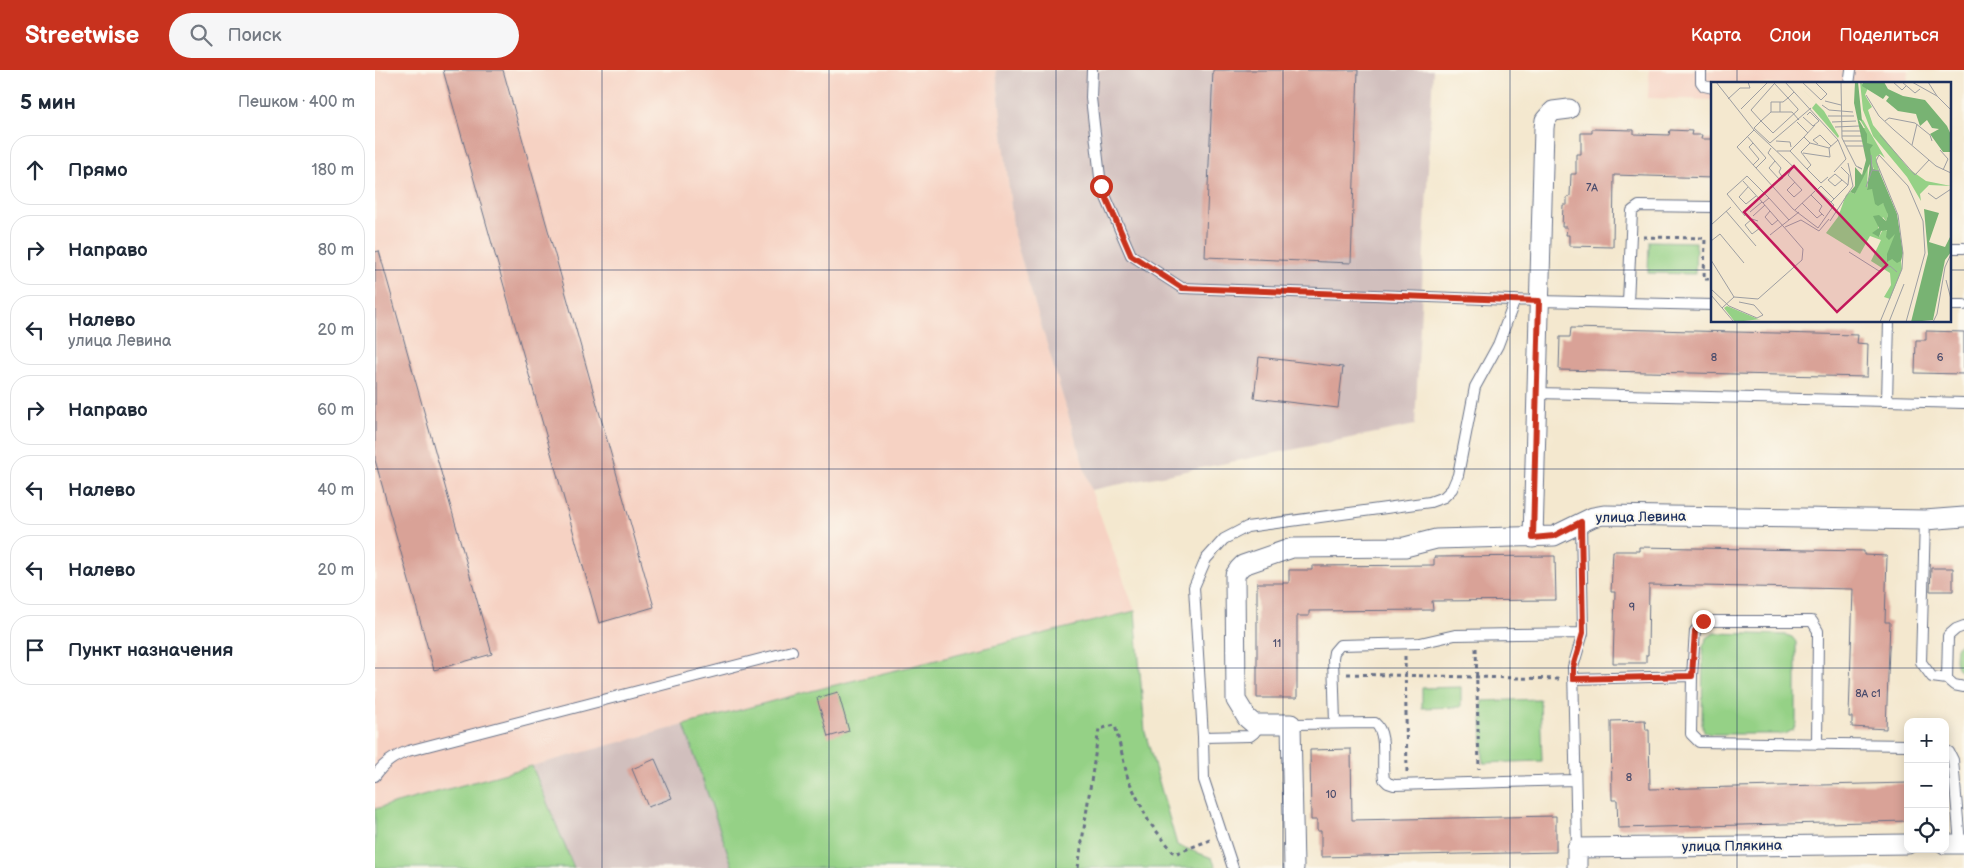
<!DOCTYPE html>
<html lang="ru">
<head>
<meta charset="utf-8">
<style>
	body { margin:0; font-family:"Balsamiq Sans",sans-serif; background:#f6f6f7; color:#1f2937 }
	.controls { position:absolute; right:15px; bottom:15px; display:grid; overflow:hidden; border-radius:10px; box-shadow:0 2px 12px #0003 }
	.controls button { width:45px; height:45px; display:grid; place-items:center; padding:0; border:0; border-bottom:1px solid #e0e1e3; background:#fff; color:#1f2937; font:25px sans-serif }
	.stop { position:absolute; width:15px; height:15px; margin:-11px; border:4px solid #c8321e; border-radius:50%; background:#fff }
	.stop.end { background:#c8321e; border-color:#fff; box-shadow:0 1px 5px #0008 }
	.list { margin:0; padding:0; list-style:none }
	h2 { display:flex; justify-content:space-between; align-items:center; height:65px; margin:0; padding:0 20px; font-size:21px }
	h2 small { font-size:16px; font-weight:400; color:#747a83 }
	.list li { display:grid; grid-template-columns:32px 1fr auto; gap:15px; align-items:center; box-sizing:border-box; height:70px; margin:0 10px 10px; padding:0 10px; border:1px solid #e0e1e3; border-radius:20px }
	.list b { display:block; font-size:19px; white-space:nowrap }
	.list p { margin:0; font-size:16px; white-space:nowrap; color:#747a83 }
	.list em { font-size:16px; font-style:normal; color:#747a83 }
	.icon { flex:none; width:28px; height:28px; fill:none; stroke:currentColor; stroke-width:2; stroke-linecap:round; stroke-linejoin:round }
	.map { position:relative; flex:none; width:1589px; height:798px; overflow:hidden }
	header { display:flex; align-items:center; gap:30px; box-sizing:border-box; height:70px; padding:0 25px; background:#c8321e; color:#fff }
	header strong { font-size:24px }
	nav { display:flex; gap:28px; margin-inline-start:auto; font-size:18px }
	.search { width:350px; height:45px; background:#f6f6f7; display:flex; align-items:center; gap:12px; box-sizing:border-box; padding:0 18px; border-radius:28px; color:#747a83; font-size:19px }
	main { display:flex }
	aside { flex:1; background:#fff }
	.map>svg:first-child { display:block }
	.built { fill:#f6d2c3 }
	.industrial { fill:#d1bfbd }
	.green { fill:#95d186; stroke:#588072 }
	.building { fill:#d9a297 }
	.lines { fill:none; stroke-linecap:round; stroke-linejoin:round }
	.lane-casing { stroke:#677086; stroke-width:12 }
	.street-casing { stroke:#677086; stroke-width:21 }
	.path { stroke:#677086; stroke-width:3; stroke-dasharray:4 4; stroke-linecap:butt }
	.lane { stroke:#fff; stroke-width:10 }
	.street { stroke:#fff; stroke-width:19 }
	.route { stroke:#c8321e; stroke-width:6 }
	.grid { fill:none; stroke:#1b2f5e; stroke-width:1; stroke-opacity:0.55 }
	.labels { text-anchor:middle; dominant-baseline:central; stroke-width:4; stroke-linejoin:round; paint-order:stroke }
	.number-label { font-size:11px; fill:#4a4c6c }
	.street-label { font-size:14px; fill:#1b2f5e; stroke:#fbf7ec }
	.inset-road { fill:none; stroke:#9d9ea2; stroke-width:1 }
	.view { fill:#c2185b; fill-opacity:0.15; stroke:#c2185b; stroke-width:2.5 }
	.inset-edge { fill:none; stroke:#1b2f5e; stroke-width:2.5 }
</style>
</head>
<body>
<header>
<strong>Streetwise</strong>
<div class="search"><svg class="icon" aria-label="search" viewBox="0 0 24 24"><circle cx="10" cy="10" r="6"/><path d="M15 15l6 6"/></svg>Поиск</div>
<nav><a>Карта</a><a>Слои</a><a>Поделиться</a></nav>
</header>
<main>
<aside>
<h2>5 мин<small>Пешком · 400 m</small></h2>
<ul class="list">
<li><svg class="icon" aria-label="ahead" viewBox="0 0 24 24"><path d="M12 20V5M6 11l6-6 6 6"/></svg><div><b>Прямо</b></div><em>180 m</em></li>
<li><svg class="icon" aria-label="right" viewBox="0 0 24 24"><path d="M7 20v-9h11M14 6l5 5-5 5"/></svg><div><b>Направо</b></div><em>80 m</em></li>
<li><svg class="icon" aria-label="left" viewBox="0 0 24 24"><path d="M17 20v-9H6M10 6l-5 5 5 5"/></svg><div><b>Налево</b><p>улица Левина</p></div><em>20 m</em></li>
<li><svg class="icon" aria-label="right" viewBox="0 0 24 24"><path d="M7 20v-9h11M14 6l5 5-5 5"/></svg><div><b>Направо</b></div><em>60 m</em></li>
<li><svg class="icon" aria-label="left" viewBox="0 0 24 24"><path d="M17 20v-9H6M10 6l-5 5 5 5"/></svg><div><b>Налево</b></div><em>40 m</em></li>
<li><svg class="icon" aria-label="left" viewBox="0 0 24 24"><path d="M17 20v-9H6M10 6l-5 5 5 5"/></svg><div><b>Налево</b></div><em>20 m</em></li>
<li><svg class="icon" aria-label="arrive" viewBox="0 0 24 24"><path d="M6 21V4h12l-3 4 3 4H6"/></svg><div><b>Пункт назначения</b></div></li>
</ul>
</aside>
<div class="map">
<svg width="1589" height="798" viewBox="0 0 1589 798">
	<rect width="100%" height="100%" fill="#fbf7ec"/>
	<filter id="ink" filterUnits="userSpaceOnUse"><feTurbulence type="fractalNoise" baseFrequency=".02" numOctaves="2"/><feDisplacementMap in="SourceGraphic" scale="10" xChannelSelector="R" yChannelSelector="G"/><feConvolveMatrix kernelMatrix="1 2 1 2 8 2 1 2 1" color-interpolation-filters="sRGB"/></filter>
	<filter id="wash" filterUnits="userSpaceOnUse"><feTurbulence type="fractalNoise" baseFrequency=".0096" numOctaves="4" result="noise"/><feDisplacementMap in="SourceGraphic" scale="20" xChannelSelector="R" yChannelSelector="G"/><feGaussianBlur stdDeviation="1.12" result="paint"/><feColorMatrix in="noise" values="0 0 0 0 0 0 0 0 0 0 0 0 0 0 0 0 0 1.4 0 .05"/><feComposite in="paint" operator="in"/></filter>
	<g filter="url(#wash)">
		<rect width="100%" height="100%" fill="#f4e8cf"/>
		<path class="built" d="M0 0H621L639 165 716 420 760 541 424 624 0 739Z
			M1274 0H1534L1533 14H1338V30L1273 28Z"/>
		<path class="industrial" d="M621 0H1058L1040 355 716 420 639 165Z
			M309 655 358 798H199L157 696Z"/>
		<path class="green" d="M1274 171 1321 172 1320 204 1273 203Z
			M760 541 770 662 802 775 837 788 841 798H358L309 655 424 624Z
			M1339 563 1411 565 1417 567 1421 572V653L1418 660 1410 664H1334L1329 661 1327 655 1328 576 1332 568Z
			M1589 571V603C1578 598 1580 589 1581 577Z
			M1086 617V637L1047 638V618Z
			M1165 629 1167 691 1108 693 1107 631Z
			M157 696 199 798H0V739Z"/>
		<g id="blocks">
			<path class="building" d="M68 0H128L279 537 224 553Z
				M838 0H983L976 193 830 187Z
				M1217 59 1259 60V64L1294 65 1295 60 1317 61 1316 65H1327L1326 69H1338V108L1239 105 1238 177 1194 176V165H1191L1192 157H1187L1188 135H1192V127L1195 126 1196 104H1201V84H1206V63H1217Z
				M4 181 117 584 59 600 0 390V182Z
				M1196 258 1483 265 1482 273 1493 274 1492 307 1184 300 1185 267H1195Z
				M1551 261 1589 262V304L1540 303 1541 270H1551Z
				M884 287 968 297 963 338 879 328Z
				M1264 477 1489 481V485L1512 486 1510 552H1515L1511 659 1477 657V647H1474L1478 519 1274 515 1273 585H1271V593H1238L1240 522H1236L1238 481H1264Z
				M1180 486 1181 530 1057 531 1058 540 934 541V546H922V628H882V513H914V500H937V496L1059 495V487Z
				M1556 498H1578V521H1555Z
				M463 622 474 661 453 667 442 628Z
				M1270 650 1271 660H1274L1275 719 1533 713V751L1243 758 1242 730H1237L1236 651Z
				M976 679 977 750 1181 746V782L946 787V761H942V750H936L935 680Z
				M280 689 297 728 273 737 257 699Z"/>
		</g>
	</g>
	<g filter="url(#ink)">
		<use href="#blocks" fill-opacity="0" stroke="#677086" stroke-width="1"/>
		<g class="lines">
			<defs>
				<path id="lane" d="M717 0 716 28 726 116 756 185 807 218 1164 231 1338 235
					M1326 0V12L1329 16 1338 18
					M1474 14 1476 0
					M1575 178H1589
					M1253 233 1257 141 1264 136 1338 137
					M1575 235H1589
					M1162 323 1512 331 1514 251
					M1512 331 1589 333
					M1550 450 1546 592 1557 607 1572 609
					M1589 556 1581 559 1573 566 1572 609 1579 615 1589 617
					M1198 609 1317 606
					M960 653 958 588 959 582 965 575 1045 573 1080 565 1208 563
					M916 654 1000 653C1013 664 1006 693 1009 709L1013 713 1019 715 1200 710
					M885 655 879 663 875 666 828 667 819 517 831 489 849 469 872 457 1055 432 1069 427 1077 419 1083 405 1100 317 1123 275 1140 230
					M828 667 829 710 858 798
					M1442 674 1443 561 1437 551H1328L1320 561 1317 606 1316 664 1324 672 1533 675
					M1570 680 1574 682 1578 690 1585 774
					M0 706C9 693 18 687 33 681L417 581
					M1202 778 1198 597 1208 563 1206 452"/>
				<path id="street" d="M1158 468 1169 58 1170 50 1178 41 1194 39
					M1570 774H1589
					M919 798 916 654H879L872 648 861 630 860 505 864 499 868 495 917 478 1030 477 1061 469 1179 466 1218 447 1229 445 1550 450 1589 447
					M1202 798V778L1533 774"/>
			</defs>
			<use href="#lane" class="lane-casing"/>
			<use href="#street" class="street-casing"/>
			<path class="path" d="M1268 167 1330 168 1329 209H1338
				M1101 578 1104 699
				M1030 586 1032 702
				M972 604 1185 609
				M703 798 724 659 740 655 753 709 774 752 800 784 835 770"/>
			<use href="#lane" class="lane"/>
			<use href="#street" class="street"/>
		</g>
	</g>
	<g class="lines" filter="url(#ink)">
		<path class="route" d="M726 116 756 185 807 218 1164 231 1158 468 1179 466 1206 452 1208 563 1198 597V609L1317 606 1320 561 1328 551"/>
	</g>
	<path class="grid" d="M227 0V798M454 0V798M681 0V798M908 0V798M1135 0V798M1362 0V14M0 200H1338M1575 200H1589M1362 251V798M0 399H1589M0 598H1589"/>
	<g class="labels">
		<g class="number-label">
			<text x="1217" y="117">7А</text>
			<text x="1339" y="287">8</text>
			<text x="1565" y="287">6</text>
			<text x="1257" y="537">9</text>
			<text x="902" y="573">11</text>
			<text x="1493" y="623">8А с1</text>
			<text x="1254" y="707">8</text>
			<text x="956" y="724">10</text>
		</g>
		<g class="street-label">
			<text transform="translate(1266 447) rotate(-1)">улица Левина</text>
			<text transform="translate(1357 776) rotate(-1)">улица Плякина</text>
		</g>
	</g>
	<g transform="translate(1336 12)">
		<rect width="240" height="240" fill="#f4e8cf"/>
		<path d="M149 0 157 6 154 13 161 25 157 28 162 43 198 87 215 99 240 104 218 103 209 112 210 119 196 95 162 54 152 28ZM92 8 113 29 128 54 127 56 101 26 105 21ZM148 36 152 38 174 76 169 72 165 75 168 89 163 88 151 46H154ZM157 82 156 107H161L175 125 177 133 175 139 172 135 167 143 168 155 172 147 185 152 179 169 181 177 190 179 191 187 179 217 173 215 180 203 179 191 160 179 170 158 159 154 149 172 115 151 127 135 135 113 139 110 144 112ZM16 224 47 237H50L24 240 13 226Z" fill="#95d186"/>
		<path d="M144 0H147L151 39 148 38 156 52V61L162 63 159 67 162 87 168 89 186 132 192 171 190 179 186 181 181 177 176 180V172L184 152 178 158 175 155 176 148 170 149 168 155 161 151 168 146 162 134 168 133 175 139 177 133 172 121 167 124 164 122 161 107 156 108 159 82 144 112 139 110 144 104V85L151 93 155 78 143 21ZM152 0H173L177 7 192 14 214 18 236 44 240 53V70H232L219 52 228 47 221 46 216 38 209 44 205 32 187 29 175 19 178 15 175 13 172 17 151 4ZM213 127 228 131 218 160 234 165 240 153V170L234 178 222 238 200 240 217 172Z" fill="#78b373"/>
		<path class="inset-road" d="M5 0 43 48 123 123 107 146 82 127 26 65 43 48M62 0 63 1 77 16 87 27V28L62 51 50 39 60 30V20H72L77 16 83 10M74 0 127 58 135 77 123 90M91 0 110 18 116 12 104 0M130 0 131 56 145 84 151 87 147 85M182 0 191 8 195 4M191 0 204 11 209 7M201 0 226 14 240 28M217 0 226 14M63 2 40 28 50 39 43 46 59 61 100 26M155 13 168 34 183 48 225 84 240 91M17 17 29 6H39L37 0M114 19 130 23M111 23 118 28 142 30M30 27 57 0M60 30H69V20M69 30H81L88 38M117 34H143M92 35 102 44 108 39 99 30 96 33M174 39 178 36 204 41 219 53 221 59M86 40 97 51M121 40 145 39M124 45 148 44M131 49H149M169 53 204 93 218 78M36 54 55 76 45 86M131 54H150M93 55 104 43M65 59 79 60 80 65M132 59H151M42 61 38 65 48 77 42 83M99 61 118 66 127 58M107 62 102 58 109 53 120 64M201 63 206 42M135 64H153M60 66 57 71 64 79M229 68 237 77 232 88M66 69H79L96 87 100 83 90 70 99 61 93 55 79 69M92 71 119 75 118 66M160 73 161 88 169 89M64 79 70 86 68 90 72 96 69 98 58 86ZM82 85 77 93 91 108 83 115 76 108 84 100M96 87 110 101 117 95M131 98 124 104 117 98 124 92 137 103M32 99 52 121M37 105 28 115 35 122 45 114M155 105 161 88M107 107 110 104 123 117M217 111 225 117 240 107M100 113 111 124 108 129 113 134M120 120 137 103 138 93 130 85M91 121 106 136 111 132M84 128 104 109M15 129 45 164M59 129 54 135 61 143 67 138M39 130 51 120M34 134 16 112 36 94 58 116M42 134 54 123M119 139 142 104 137 81M45 141 49 146 41 152 34 143 41 137 47 139M0 143 20 125M74 145 90 138 108 149 118 137M59 153 88 130M0 159 9 152 33 181M138 170 168 189 179 184 186 190M0 178 23 215 11 226M235 198 240 217M0 207 18 224 46 236 52 233 43 223 28 220M0 213 23 240M23 215 47 217 91 178 92 167 52 121 58 116 78 138M169 240 191 187 192 171 187 133 165 79 168 73 197 104 212 139 214 171 195 240M178 240 193 202M222 240 226 232 234 185 240 172"/>
		<path class="view" d="M83 84 176 183 126 230 33 130Z"/>
		<rect width="240" height="240" class="inset-edge"/>
	</g>
</svg>
<div class="controls">
<button>+</button>
<button>−</button>
<button><svg class="icon" aria-label="locate" viewBox="0 0 24 24"><circle cx="12" cy="12" r="6"/><path d="M12 2v4M12 18v4M2 12h4M18 12h4"/></svg></button>
</div>
<div class="stop" style="left:726px;top:116px"></div>
<div class="stop end" style="left:1328px;top:551px"></div>
</div>
</main>
</body>
</html>
